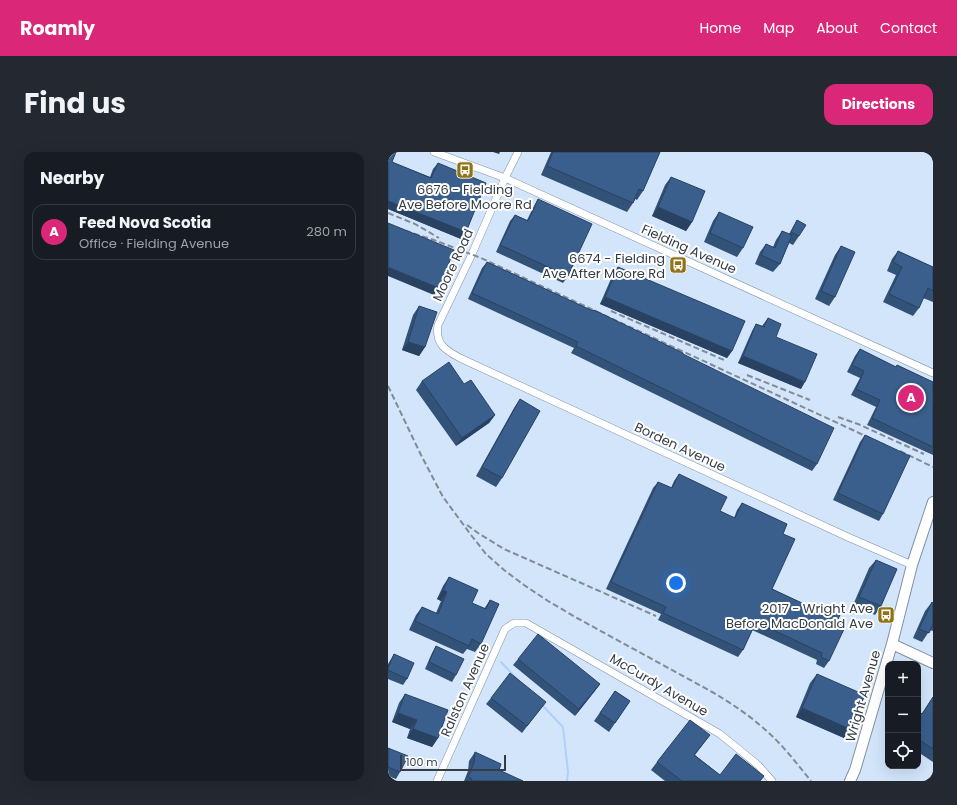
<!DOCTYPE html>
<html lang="en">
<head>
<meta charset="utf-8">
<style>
	body { margin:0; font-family:Poppins,sans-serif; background:#242831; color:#f1f3f6 }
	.controls { position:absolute; right:12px; bottom:12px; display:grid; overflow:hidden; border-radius:8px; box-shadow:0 4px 16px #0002 }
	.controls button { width:36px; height:36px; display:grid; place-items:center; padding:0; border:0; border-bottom:1px solid #363941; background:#171b24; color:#f1f3f6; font:20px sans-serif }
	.scale { position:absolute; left:12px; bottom:10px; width:106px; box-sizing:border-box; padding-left:4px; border:2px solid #353c44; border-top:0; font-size:11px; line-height:14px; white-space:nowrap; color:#353c44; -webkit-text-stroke:3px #fff; paint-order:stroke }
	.you { position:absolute; left:288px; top:431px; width:14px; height:14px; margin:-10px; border:3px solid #fff; border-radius:50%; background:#1a73e8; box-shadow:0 0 0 6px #1a73e833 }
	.badge { display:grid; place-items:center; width:26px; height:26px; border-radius:50%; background:#db2777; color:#fff; font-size:13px; font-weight:700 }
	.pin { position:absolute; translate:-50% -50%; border:2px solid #fff; box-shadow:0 1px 4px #0006 }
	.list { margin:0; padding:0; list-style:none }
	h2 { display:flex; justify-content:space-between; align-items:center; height:52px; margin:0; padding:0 16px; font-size:17px }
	h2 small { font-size:13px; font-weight:400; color:#9ea1a6 }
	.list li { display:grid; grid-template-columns:26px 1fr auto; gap:12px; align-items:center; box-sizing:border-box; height:56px; margin:0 8px 8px; padding:0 8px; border:1px solid #363941; border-radius:12px }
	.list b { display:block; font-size:15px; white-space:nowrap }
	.list p { margin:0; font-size:13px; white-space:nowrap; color:#9ea1a6 }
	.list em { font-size:13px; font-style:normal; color:#9ea1a6 }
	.icon { flex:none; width:22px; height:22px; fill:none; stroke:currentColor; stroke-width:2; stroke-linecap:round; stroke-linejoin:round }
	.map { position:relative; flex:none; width:545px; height:629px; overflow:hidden; border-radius:12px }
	header { display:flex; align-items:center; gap:24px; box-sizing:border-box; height:56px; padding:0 20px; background:#db2777; color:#fff }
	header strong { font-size:19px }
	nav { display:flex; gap:22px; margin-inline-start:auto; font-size:14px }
	.intro { display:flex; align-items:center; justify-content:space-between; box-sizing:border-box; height:96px; padding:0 24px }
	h1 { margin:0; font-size:28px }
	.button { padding:10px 18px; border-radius:12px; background:#db2777; color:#fff; font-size:14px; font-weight:700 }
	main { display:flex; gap:24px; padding:0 24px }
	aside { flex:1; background:#171b24; border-radius:12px; box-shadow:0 4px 16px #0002 }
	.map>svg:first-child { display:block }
	.built { fill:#d2e5fb; fill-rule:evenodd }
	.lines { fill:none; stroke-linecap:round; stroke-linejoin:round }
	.stream { stroke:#aed0f9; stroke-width:2 }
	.street-casing { stroke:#8191a5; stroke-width:8 }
	.secondary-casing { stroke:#8191a5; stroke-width:12 }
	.street { stroke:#fff; stroke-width:7 }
	.secondary { stroke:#fff; stroke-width:10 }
	.rail { stroke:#828a95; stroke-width:2; stroke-dasharray:6 3; stroke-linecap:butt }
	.wall { fill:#325278 }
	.shaded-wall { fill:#294262 }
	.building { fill:#3a5f8c; stroke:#294262 }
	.labels { text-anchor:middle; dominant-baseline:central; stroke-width:4; stroke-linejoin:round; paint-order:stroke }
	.poi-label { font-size:13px; fill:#353c44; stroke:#fff; text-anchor:end }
	.street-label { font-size:13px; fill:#353c44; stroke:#fff }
</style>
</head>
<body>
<header>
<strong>Roamly</strong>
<nav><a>Home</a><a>Map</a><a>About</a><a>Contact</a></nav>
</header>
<div class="intro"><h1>Find us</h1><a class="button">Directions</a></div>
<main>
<aside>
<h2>Nearby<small></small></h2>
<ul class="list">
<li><span class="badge">A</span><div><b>Feed Nova Scotia</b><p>Office · Fielding Avenue</p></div><em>280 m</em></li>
</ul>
</aside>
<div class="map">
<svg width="545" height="629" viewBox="0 0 545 629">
	<rect width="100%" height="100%" fill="#e5f0fe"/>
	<path class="built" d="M0 0H545V629H0ZM500 512H530V614H500Z"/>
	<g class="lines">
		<path class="stream" d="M113 510 130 528
			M154 553 175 575 180 620 179 629"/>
		<defs>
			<path id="street" d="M46 0 117 26 545 221
				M130 0 117 26 84 102 50 173C47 192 57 198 72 206L462 386 524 413
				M49 629 117 477 126 471H138L332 582 370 613 384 629"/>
			<path id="secondary" d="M504 492 545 511
				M462 629 467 618 504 492 524 413 545 350"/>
		</defs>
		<use href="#street" class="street-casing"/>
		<use href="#secondary" class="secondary-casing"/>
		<use href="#street" class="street"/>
		<use href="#secondary" class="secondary"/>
		<path class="rail" d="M0 61 27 72 51 86
			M0 73 46 88 93 106 497 293
			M223 159 336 208
			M359 223 422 248
			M0 234 33 303 55 345 83 383 98 402 116 418 136 433 160 449 189 466 326 541C346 553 365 566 382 582 397 596 410 613 423 629
			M450 265 470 272 536 302
			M512 299 545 315
			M79 373 90 381 116 397 268 464"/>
	</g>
	<path class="wall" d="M0 0 4 10 42 25 45 17 50 11 78 80 73 87 0 57Z
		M163 0H272L255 39 249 48 247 47 245 51 239 60 153 23Z
		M283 25 304 70 298 79 264 64 277 33Z
		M150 47 180 124 175 131 108 100 122 69 127 63 139 68 146 54Z
		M331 60 355 96 349 105 316 90 325 69Z
		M409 68 411 84 405 93 401 91 392 112 385 120 367 112 372 100 378 92 385 95 388 88 394 79 401 82Z
		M453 94 447 145 441 154 427 147 447 103Z
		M510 99 545 115V150L535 146 531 156 525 164 495 150 508 123 499 119 504 107Z
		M99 110 295 202 429 312 424 319 183 201 186 196 80 147 94 116Z
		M230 115 344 199 339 206 212 152 225 122Z
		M31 154 37 195 31 204 14 198 25 163Z
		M380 166 388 185 413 237 350 211 364 179 368 172 374 174Z
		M472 197 508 215 509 213 545 230V303L479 273 488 255 463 243 472 226 459 220 467 204Z
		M34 229 76 232 107 263 101 271 68 294 28 238Z
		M132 247 114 326 108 335 88 324 126 256Z
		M477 283 495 362 491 369 445 348 472 290Z
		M291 322 332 359 346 366 349 358 354 351 395 382 384 437 443 465 446 460 448 471 441 509 436 516 428 512 429 508 364 478 355 498 350 505 270 468 273 462 218 437 265 336 270 330 283 336 286 329Z
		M488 408 493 454 487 463 465 453 481 416Z
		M61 425 84 451 96 457 102 448 93 492 87 500 79 497 75 502 21 478 28 463 34 455 48 461 53 449 49 447 55 434Z
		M544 450 545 451V479L542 478 534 490 525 486 537 459Z
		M48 494 68 523 64 530 37 517 44 501Z
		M6 502 19 527 15 533 0 527V512Z
		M130 507 212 532 187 564 125 513Z
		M429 522 462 577 456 586 408 565 422 531Z
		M227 539 242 549 221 580 206 569Z
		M17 542 50 586 44 595 19 586 22 577 4 570 11 551Z
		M545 545V610L530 600V559L534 562Z
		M103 546 153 556 134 581 98 552Z
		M322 583 307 603 332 623 373 629H277L263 618 269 610Z
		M0 596 12 620 8 627 0 624Z
		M87 600 111 618 135 629H76L80 619 81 609Z"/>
	<path class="shaded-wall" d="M105 0H112L111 2Z
		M0 49 78 80 73 87 0 57Z
		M270 55 304 70 298 79 264 64Z
		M0 115 51 136 46 143 0 124Z
		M217 145 344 199 339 206 212 152Z
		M20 190 37 195 31 204 14 198Z
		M355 204 417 230 413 237 350 211Z
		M107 263 101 271 68 294 74 286Z
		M55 438 59 440 53 449 49 447Z
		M212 532 207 539 187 564 191 557Z
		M414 556 462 577 456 586 408 565Z
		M10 561 29 568 22 577 4 570Z
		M25 577 50 586 44 595 19 586Z"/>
	<path class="building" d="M0 0H8L4 10 43 26 50 11 98 31 78 80 0 49Z
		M165 0H272L255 39 251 37 245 51 159 14Z
		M283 25 317 39 304 70 270 55Z
		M150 47 204 72 180 124 112 93 127 63 140 69Z
		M331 60 365 75 355 96 322 81Z
		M409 68 418 73 411 84 403 80Z
		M0 71 66 98 51 136 0 115Z
		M394 79 404 83 392 112 373 103 378 92 387 96Z
		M453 94 467 100 447 145 433 139Z
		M510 99 545 115V139L540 136 531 156 501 142 514 115 505 110Z
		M99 110 205 159 206 158 295 201V202L446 276 429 312 188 194 190 190 84 141Z
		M230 115 357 169 344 199 217 145Z
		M31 154 49 160 37 195 20 190Z
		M380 166 393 172 388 185 429 202 417 230 355 204 368 172 376 175Z
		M472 197 508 215 509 213 545 230V295L484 266 492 248 468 237 476 219 464 213Z
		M61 210 76 232 83 228 107 263 74 286 34 229Z
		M132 247 152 259 114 326 94 315Z
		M477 283 522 304 495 362 450 341Z
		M291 322 339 345 332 359 347 366 354 351 399 372 395 382 407 387 384 437 444 465 446 460 452 463 448 471 457 475 441 509 433 505 434 501 368 470 355 498 275 461 278 455 223 430 270 330 284 336Z
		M488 408 509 417 493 454 471 445Z
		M61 425 90 438 84 451 98 457 102 448 111 452 93 492 84 487 81 494 27 469 34 455 50 462 59 440 55 438Z
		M544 450 545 451V472L541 481 531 477Z
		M150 482 212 532 191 557 130 507Z
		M48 494 76 507 68 523 41 510Z
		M6 502 26 511 19 527 0 518V516Z
		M122 521 158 550 139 574 103 546Z
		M429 522 477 543 462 577 414 556Z
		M227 539 242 549 227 571 212 561Z
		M17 542 60 558 50 586 25 577 29 568 10 561Z
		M545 545V597L530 587V559L534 562Z
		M302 568 322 583 306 603 332 623 348 602 376 624 372 629H294L269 610Z
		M0 596 20 604 12 620 0 615Z
		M87 600 113 612 111 618 135 629H83L84 627 80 625 86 611Z"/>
	<defs>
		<symbol id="bus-square" viewBox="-11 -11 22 22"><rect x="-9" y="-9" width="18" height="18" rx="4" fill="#8f7116" stroke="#fff"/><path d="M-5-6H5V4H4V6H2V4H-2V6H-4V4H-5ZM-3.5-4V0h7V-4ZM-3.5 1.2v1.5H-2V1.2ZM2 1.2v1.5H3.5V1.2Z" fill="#fff"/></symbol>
	</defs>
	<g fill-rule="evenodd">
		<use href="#bus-square" x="67" y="8" width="20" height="20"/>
		<use href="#bus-square" x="280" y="103" width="20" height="20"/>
		<use href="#bus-square" x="488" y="453" width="20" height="20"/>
	</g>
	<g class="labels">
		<g class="poi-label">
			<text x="77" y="37" text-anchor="middle">6676 - Fielding<tspan x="77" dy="15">Ave Before Moore Rd</tspan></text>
			<text x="277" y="106">6674 - Fielding<tspan x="277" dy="15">Ave After Moore Rd</tspan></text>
			<text x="485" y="456">2017 - Wright Ave<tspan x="485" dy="15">Before MacDonald Ave</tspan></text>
		</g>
		<g class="street-label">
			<text transform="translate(301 97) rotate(24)">Fielding Avenue</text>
			<text transform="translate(65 113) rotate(-65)">Moore Road</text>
			<text transform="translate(292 295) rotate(25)">Borden Avenue</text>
			<text transform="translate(271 533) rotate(30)">McCurdy Avenue</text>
			<text transform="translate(77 538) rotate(-66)">Ralston Avenue</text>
			<text transform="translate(475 544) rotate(-74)">Wright Avenue</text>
		</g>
	</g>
</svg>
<div class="controls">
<button>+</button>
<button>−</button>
<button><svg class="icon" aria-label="locate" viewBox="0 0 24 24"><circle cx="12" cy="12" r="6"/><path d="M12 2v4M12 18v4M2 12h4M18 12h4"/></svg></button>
</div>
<div class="scale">100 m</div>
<div class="you"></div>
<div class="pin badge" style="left:523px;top:246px">A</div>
</div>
</main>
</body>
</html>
